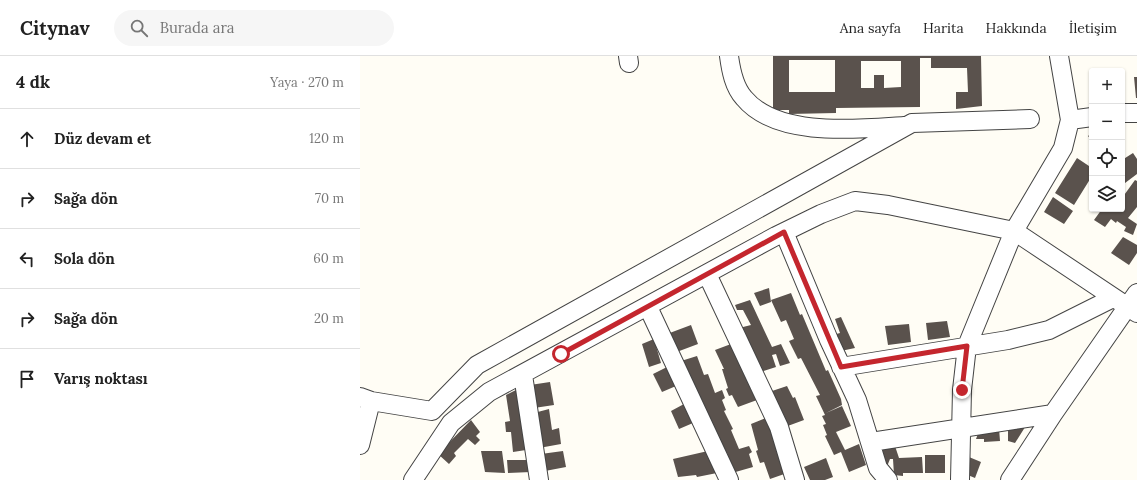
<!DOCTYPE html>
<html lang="tr">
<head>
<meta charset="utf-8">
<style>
	body { margin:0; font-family:Lora,serif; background:#f6f6f6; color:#222 }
	.controls { position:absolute; right:12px; top:12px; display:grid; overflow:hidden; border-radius:4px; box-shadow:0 1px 3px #0004 }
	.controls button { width:36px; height:36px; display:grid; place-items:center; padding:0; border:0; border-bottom:1px solid #e0e0e0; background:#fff; color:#222; font:20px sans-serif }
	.stop { position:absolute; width:12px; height:12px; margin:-9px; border:3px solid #c4262e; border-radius:50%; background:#fff }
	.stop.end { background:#c4262e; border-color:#fff; box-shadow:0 1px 4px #0008 }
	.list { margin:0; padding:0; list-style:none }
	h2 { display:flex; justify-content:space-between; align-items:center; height:52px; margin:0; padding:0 16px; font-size:17px }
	h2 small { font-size:13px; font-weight:400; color:#767676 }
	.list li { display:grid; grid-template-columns:26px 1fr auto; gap:12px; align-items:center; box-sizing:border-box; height:60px; padding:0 16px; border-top:1px solid #e0e0e0 }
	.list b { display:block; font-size:15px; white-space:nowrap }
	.list em { font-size:13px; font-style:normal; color:#767676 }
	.icon { flex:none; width:22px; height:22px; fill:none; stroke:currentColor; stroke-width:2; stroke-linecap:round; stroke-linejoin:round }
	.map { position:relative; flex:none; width:777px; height:424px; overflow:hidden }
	header { display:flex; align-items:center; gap:24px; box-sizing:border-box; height:56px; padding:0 20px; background:#fff; border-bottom:1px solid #e0e0e0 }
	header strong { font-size:19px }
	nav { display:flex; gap:22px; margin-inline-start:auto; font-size:14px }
	.search { width:280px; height:36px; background:#f6f6f6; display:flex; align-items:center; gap:10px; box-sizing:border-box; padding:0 14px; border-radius:22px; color:#767676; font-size:15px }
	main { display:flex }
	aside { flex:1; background:#fff }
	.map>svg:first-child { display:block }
	.building { fill:#5a524d; fill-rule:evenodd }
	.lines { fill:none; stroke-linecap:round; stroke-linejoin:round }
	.minor-casing { stroke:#444; stroke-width:20 }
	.minor { stroke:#fff; stroke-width:18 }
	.route { stroke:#c4262e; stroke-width:5 }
</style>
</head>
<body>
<header>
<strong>Citynav</strong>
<div class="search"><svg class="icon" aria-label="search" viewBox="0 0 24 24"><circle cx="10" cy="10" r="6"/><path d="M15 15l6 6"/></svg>Burada ara</div>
<nav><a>Ana sayfa</a><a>Harita</a><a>Hakkında</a><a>İletişim</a></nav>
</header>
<main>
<aside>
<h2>4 dk<small>Yaya · 270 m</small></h2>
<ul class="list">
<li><svg class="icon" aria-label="ahead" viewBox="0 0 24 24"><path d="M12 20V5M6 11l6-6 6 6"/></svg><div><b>Düz devam et</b></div><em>120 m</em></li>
<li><svg class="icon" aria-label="right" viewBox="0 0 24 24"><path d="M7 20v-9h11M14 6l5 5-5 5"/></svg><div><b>Sağa dön</b></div><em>70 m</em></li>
<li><svg class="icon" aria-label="left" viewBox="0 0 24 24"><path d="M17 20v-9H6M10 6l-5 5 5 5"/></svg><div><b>Sola dön</b></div><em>60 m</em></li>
<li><svg class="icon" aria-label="right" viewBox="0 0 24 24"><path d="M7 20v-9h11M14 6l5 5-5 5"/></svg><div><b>Sağa dön</b></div><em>20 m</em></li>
<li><svg class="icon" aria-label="arrive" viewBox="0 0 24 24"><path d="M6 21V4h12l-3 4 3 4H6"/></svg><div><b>Varış noktası</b></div></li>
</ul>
</aside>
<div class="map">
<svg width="777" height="424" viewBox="0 0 777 424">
	<rect width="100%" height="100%" fill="#fffdf5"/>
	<path class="building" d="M413 0H621L622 50 596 53V36H608L607 12H571V2H560V51L476 52V57L429 58V54H413ZM429 4H475V36H429ZM501 5H541V31L524 32V19H514V32H501Z
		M774 21H777V42H776Z
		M732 77V85L728 80Z
		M773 97 777 103V118L765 127 762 122V104Z
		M717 102 732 112V120L714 149 695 137Z
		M775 124 777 125V151L768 162 777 168 773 179 764 175 766 171 757 165 756 167 751 163 745 171 734 164 742 153H762V142Z
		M693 141 713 155 704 168 684 156Z
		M763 181 777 189V197L769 209 751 197Z
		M409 232 411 246 400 250 394 237Z
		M431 237 440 259 442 258 466 315 468 314 481 343 482 349 466 357 482 350 491 370 476 376 485 394 499 388 506 409 489 416 481 396 474 399 465 380 467 379 463 369 466 368 462 360 465 359 456 340 460 339 441 302 438 303 429 285 434 283 426 264 421 266 411 244Z
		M390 244 412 291 421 288 430 307 420 310 416 298 412 299 410 293 416 311 400 316 379 272 391 269 383 254H377L375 249Z
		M481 261 495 292 476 296 469 280 480 277 475 263Z
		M587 265 590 281 568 284 566 267Z
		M549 268 551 286 528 289 525 270Z
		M331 269 338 288 314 297 307 278Z
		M294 283 301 307 289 311 282 288Z
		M371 288 397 344 378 351 372 339 369 340 366 333 368 332 362 313H364L355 294Z
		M337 300 344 319 348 318 355 337 362 334 365 342 362 344 366 354 364 355 373 373 371 374 379 393 389 390 392 396 389 398 393 411 372 417 367 397 363 398 321 305Z
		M307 311 316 330 302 336 293 318Z
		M190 326 194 349 174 352 170 329Z
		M427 330 433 342 435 341 444 364 425 371 409 336Z
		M156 334 166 394 153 396 151 376H146L145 366 150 365 146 339Z
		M324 348 333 367 319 373 311 355Z
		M189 353 192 374 199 372 201 388 179 392 174 357Z
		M406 362 430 416 410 423 404 406 400 407 396 395 398 394 391 368Z
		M111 364 120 376 116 380 120 384 115 389 108 383 94 397 96 400 89 408 78 398Z
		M667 368 655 387 648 385V371Z
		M639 372 640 385 624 386V383H616L619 375Z
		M535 390 539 402 562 401 563 417H543V420L534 419 533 403H530L528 408 519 409 515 394Z
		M121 395H142L145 417 125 416Z
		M203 395 206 411 185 415 181 398Z
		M348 395 357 417 337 421 336 419 318 421 313 403Z
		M565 399H585V417H565Z
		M609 401 621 406 615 422 603 417Z
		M466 402 473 421 465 424H450L444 411Z
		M147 404H169L171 416 148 417Z"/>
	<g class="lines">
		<defs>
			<path id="minor" d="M268 0 269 7
				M369 0C371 15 374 31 384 42 417 82 497 73 544 70
				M699 0 710 64
				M762 57H777
				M424 176 469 284 497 344 518 412 528 424
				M347 218 419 371 435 424
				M288 251 369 424
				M481 311 648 284 689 274 753 242
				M163 319 179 424
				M0 341 11 345 72 355 117 309 552 67 670 63
				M511 386 693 358
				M0 389 11 345
				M53 424 91 367 129 336 416 180 461 158 495 145 528 149 654 175 777 257
				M600 424 602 334 607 290 654 175 703 92 710 64 732 61
				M650 424 693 358 777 237"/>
		</defs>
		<use href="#minor" class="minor-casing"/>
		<use href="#minor" class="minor"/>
	</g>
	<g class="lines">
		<path class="route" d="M201 298 424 176 481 311 607 290 602 334"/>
	</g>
</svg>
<div class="controls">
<button>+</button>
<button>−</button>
<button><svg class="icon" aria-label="locate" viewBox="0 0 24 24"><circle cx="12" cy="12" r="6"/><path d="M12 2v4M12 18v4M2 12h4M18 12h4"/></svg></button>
<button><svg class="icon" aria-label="layers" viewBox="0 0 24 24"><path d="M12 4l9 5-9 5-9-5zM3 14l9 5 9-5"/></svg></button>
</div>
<div class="stop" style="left:201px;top:298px"></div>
<div class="stop end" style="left:602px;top:334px"></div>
</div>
</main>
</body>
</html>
